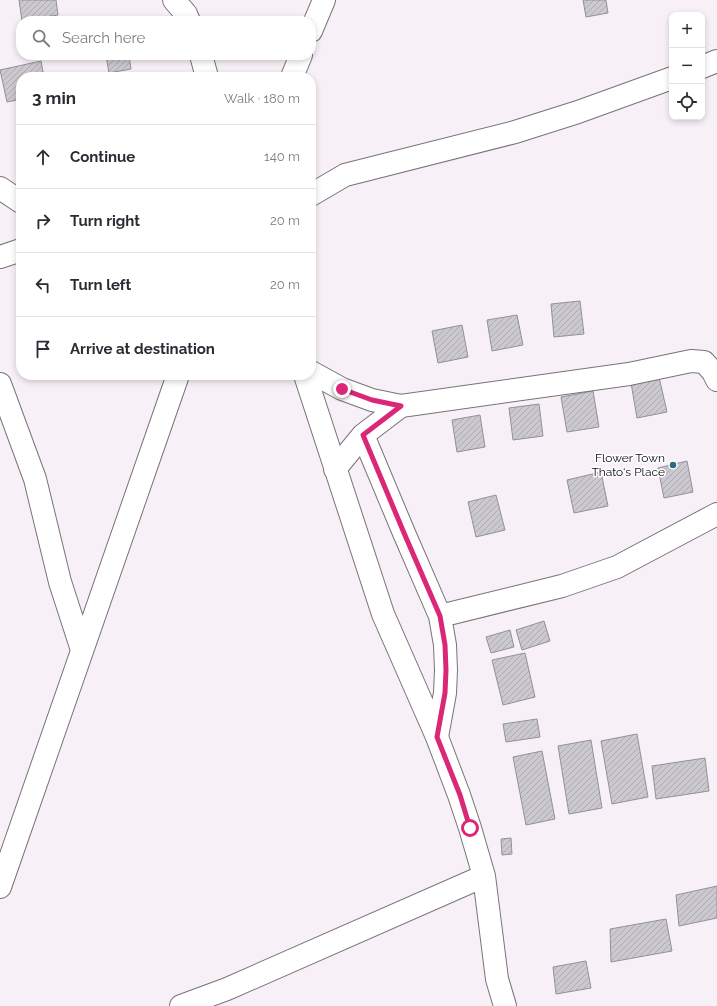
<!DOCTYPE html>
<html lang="en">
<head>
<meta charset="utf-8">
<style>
	body { margin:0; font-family:Raleway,sans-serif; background:#f7f7f7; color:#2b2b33 }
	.controls { position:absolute; right:12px; top:12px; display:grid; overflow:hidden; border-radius:8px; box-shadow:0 2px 6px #0003 }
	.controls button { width:36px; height:36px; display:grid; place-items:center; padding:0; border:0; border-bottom:1px solid #e1e1e2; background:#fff; color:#2b2b33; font:20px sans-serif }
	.stop { position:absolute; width:12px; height:12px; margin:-9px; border:3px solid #db2777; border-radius:50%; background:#fff }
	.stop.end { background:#db2777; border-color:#fff; box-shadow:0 1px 4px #0008 }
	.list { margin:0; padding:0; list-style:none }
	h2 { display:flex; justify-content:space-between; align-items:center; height:52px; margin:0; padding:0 16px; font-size:17px }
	h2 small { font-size:13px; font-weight:400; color:#7c7c81 }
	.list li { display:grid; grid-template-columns:26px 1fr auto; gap:12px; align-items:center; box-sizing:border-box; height:64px; padding:0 16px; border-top:1px solid #e1e1e2 }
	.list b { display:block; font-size:15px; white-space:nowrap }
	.list em { font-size:13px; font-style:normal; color:#7c7c81 }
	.icon { flex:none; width:22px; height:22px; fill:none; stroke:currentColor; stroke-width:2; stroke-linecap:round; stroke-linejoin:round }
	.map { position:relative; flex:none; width:717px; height:1006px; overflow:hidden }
	.search { position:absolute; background:#fff; box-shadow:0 2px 6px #0003; left:16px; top:16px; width:300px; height:44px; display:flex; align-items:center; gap:10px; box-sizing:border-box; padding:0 14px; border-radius:16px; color:#7c7c81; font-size:15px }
	.panel { position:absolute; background:#fff; box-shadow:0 2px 6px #0003; left:16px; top:72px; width:300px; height:308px; border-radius:16px }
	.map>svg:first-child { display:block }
	.building { fill:url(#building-hatch); stroke:#949098 }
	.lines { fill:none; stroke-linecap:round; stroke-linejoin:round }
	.minor-casing { stroke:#797278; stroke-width:24 }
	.minor { stroke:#fff; stroke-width:22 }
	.route { stroke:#db2777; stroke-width:5 }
	.poi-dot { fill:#2b6b80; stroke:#fff; stroke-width:1.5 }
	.labels { text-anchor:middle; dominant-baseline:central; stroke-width:3; stroke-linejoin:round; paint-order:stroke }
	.poi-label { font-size:12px; fill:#0e0c0e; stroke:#fff; text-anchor:end }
</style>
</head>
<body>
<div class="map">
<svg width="717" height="1006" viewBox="0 0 717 1006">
	<defs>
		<pattern id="building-hatch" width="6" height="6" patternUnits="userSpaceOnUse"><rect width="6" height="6" fill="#ccc8cf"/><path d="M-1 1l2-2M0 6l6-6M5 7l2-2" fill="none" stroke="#aeabb1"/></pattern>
	</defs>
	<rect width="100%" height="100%" fill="#f8f0f7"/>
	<path class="building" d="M19 0H56L58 15 22 21Z
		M583 0H606L608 13 586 17Z
		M106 55H129L131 69 109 73Z
		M41 61 44 77H21V105H18L17 100 7 102 0 70Z
		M580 301 584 334 554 337 551 304Z
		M517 315 523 345 492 351 487 320Z
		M462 325 468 357 438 363 432 331Z
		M659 377 667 412 637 418 631 383Z
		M593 391 599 427 567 432 561 397Z
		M539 404 543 436 513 440 509 408Z
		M480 415 485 447 457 452 452 420Z
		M687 461 693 492 664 498 658 468Z
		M601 472 608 506 574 513 567 480Z
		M496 495 505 530 476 537 468 502Z
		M544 621 550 641 522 650 516 630Z
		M510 630 514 647 491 653 486 637Z
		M525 653 535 697 503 705 492 660Z
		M537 719 540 737 506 742 503 724Z
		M637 734 648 797 612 804 601 741Z
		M591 740 602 808 569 814 558 746Z
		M542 751 555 819 526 825 513 757Z
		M705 758 709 791 656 799 652 766Z
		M511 838 512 854 502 855 501 839Z
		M717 886V918L679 926 676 895Z
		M666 919 672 951 611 962 610 929Z
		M586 961 591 988 556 994 553 967Z"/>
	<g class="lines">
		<defs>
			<path id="minor" d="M174 0 186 14 189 21
				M311 31 324 0
				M201 55 207 77
				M702 67 717 61
				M292 77 301 55
				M0 188 21 202
				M311 195 345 175 515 132 578 112 672 78
				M0 257 21 250
				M311 372 342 389 372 400 401 406 629 374 691 361 704 362 713 372 717 380
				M305 375 383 614 437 737 459 795 470 828 484 876 497 979 505 1006
				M0 384 35 479 60 582 82 650
				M363 435 404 533 440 616 445 645 446 670 445 693 437 737
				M335 469 363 435 401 406
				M440 616 562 586 617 567 717 514
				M0 887 178 375
				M181 1006 227 989 484 876"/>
		</defs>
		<use href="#minor" class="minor-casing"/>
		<use href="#minor" class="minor"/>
	</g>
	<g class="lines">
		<path class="route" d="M342 389 372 400 401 406 363 435 404 533 440 616 445 645 446 670 445 693 437 737 460 795 470 828"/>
	</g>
	<circle class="poi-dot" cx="673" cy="465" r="4"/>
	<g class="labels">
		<g class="poi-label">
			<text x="665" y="458">Flower Town<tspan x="665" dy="14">Thato's Place</tspan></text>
		</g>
	</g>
</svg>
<div class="controls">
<button>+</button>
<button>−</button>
<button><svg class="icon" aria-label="locate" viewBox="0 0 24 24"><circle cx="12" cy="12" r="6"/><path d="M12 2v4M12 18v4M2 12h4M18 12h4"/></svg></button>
</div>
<div class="stop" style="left:470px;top:828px"></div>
<div class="stop end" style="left:342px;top:389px"></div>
<div class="search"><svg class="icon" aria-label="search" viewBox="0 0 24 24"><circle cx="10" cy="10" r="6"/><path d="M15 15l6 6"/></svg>Search here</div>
<section class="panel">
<h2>3 min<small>Walk · 180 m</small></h2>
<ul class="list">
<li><svg class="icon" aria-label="ahead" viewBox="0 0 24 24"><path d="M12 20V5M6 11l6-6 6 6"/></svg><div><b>Continue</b></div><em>140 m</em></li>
<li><svg class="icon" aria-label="right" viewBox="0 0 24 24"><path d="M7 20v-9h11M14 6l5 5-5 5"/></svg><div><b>Turn right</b></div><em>20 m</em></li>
<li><svg class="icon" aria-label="left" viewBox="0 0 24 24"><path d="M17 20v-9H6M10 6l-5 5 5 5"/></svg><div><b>Turn left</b></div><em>20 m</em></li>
<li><svg class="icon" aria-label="arrive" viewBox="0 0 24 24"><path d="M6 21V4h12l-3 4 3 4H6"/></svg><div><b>Arrive at destination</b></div></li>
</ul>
</section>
</div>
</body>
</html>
